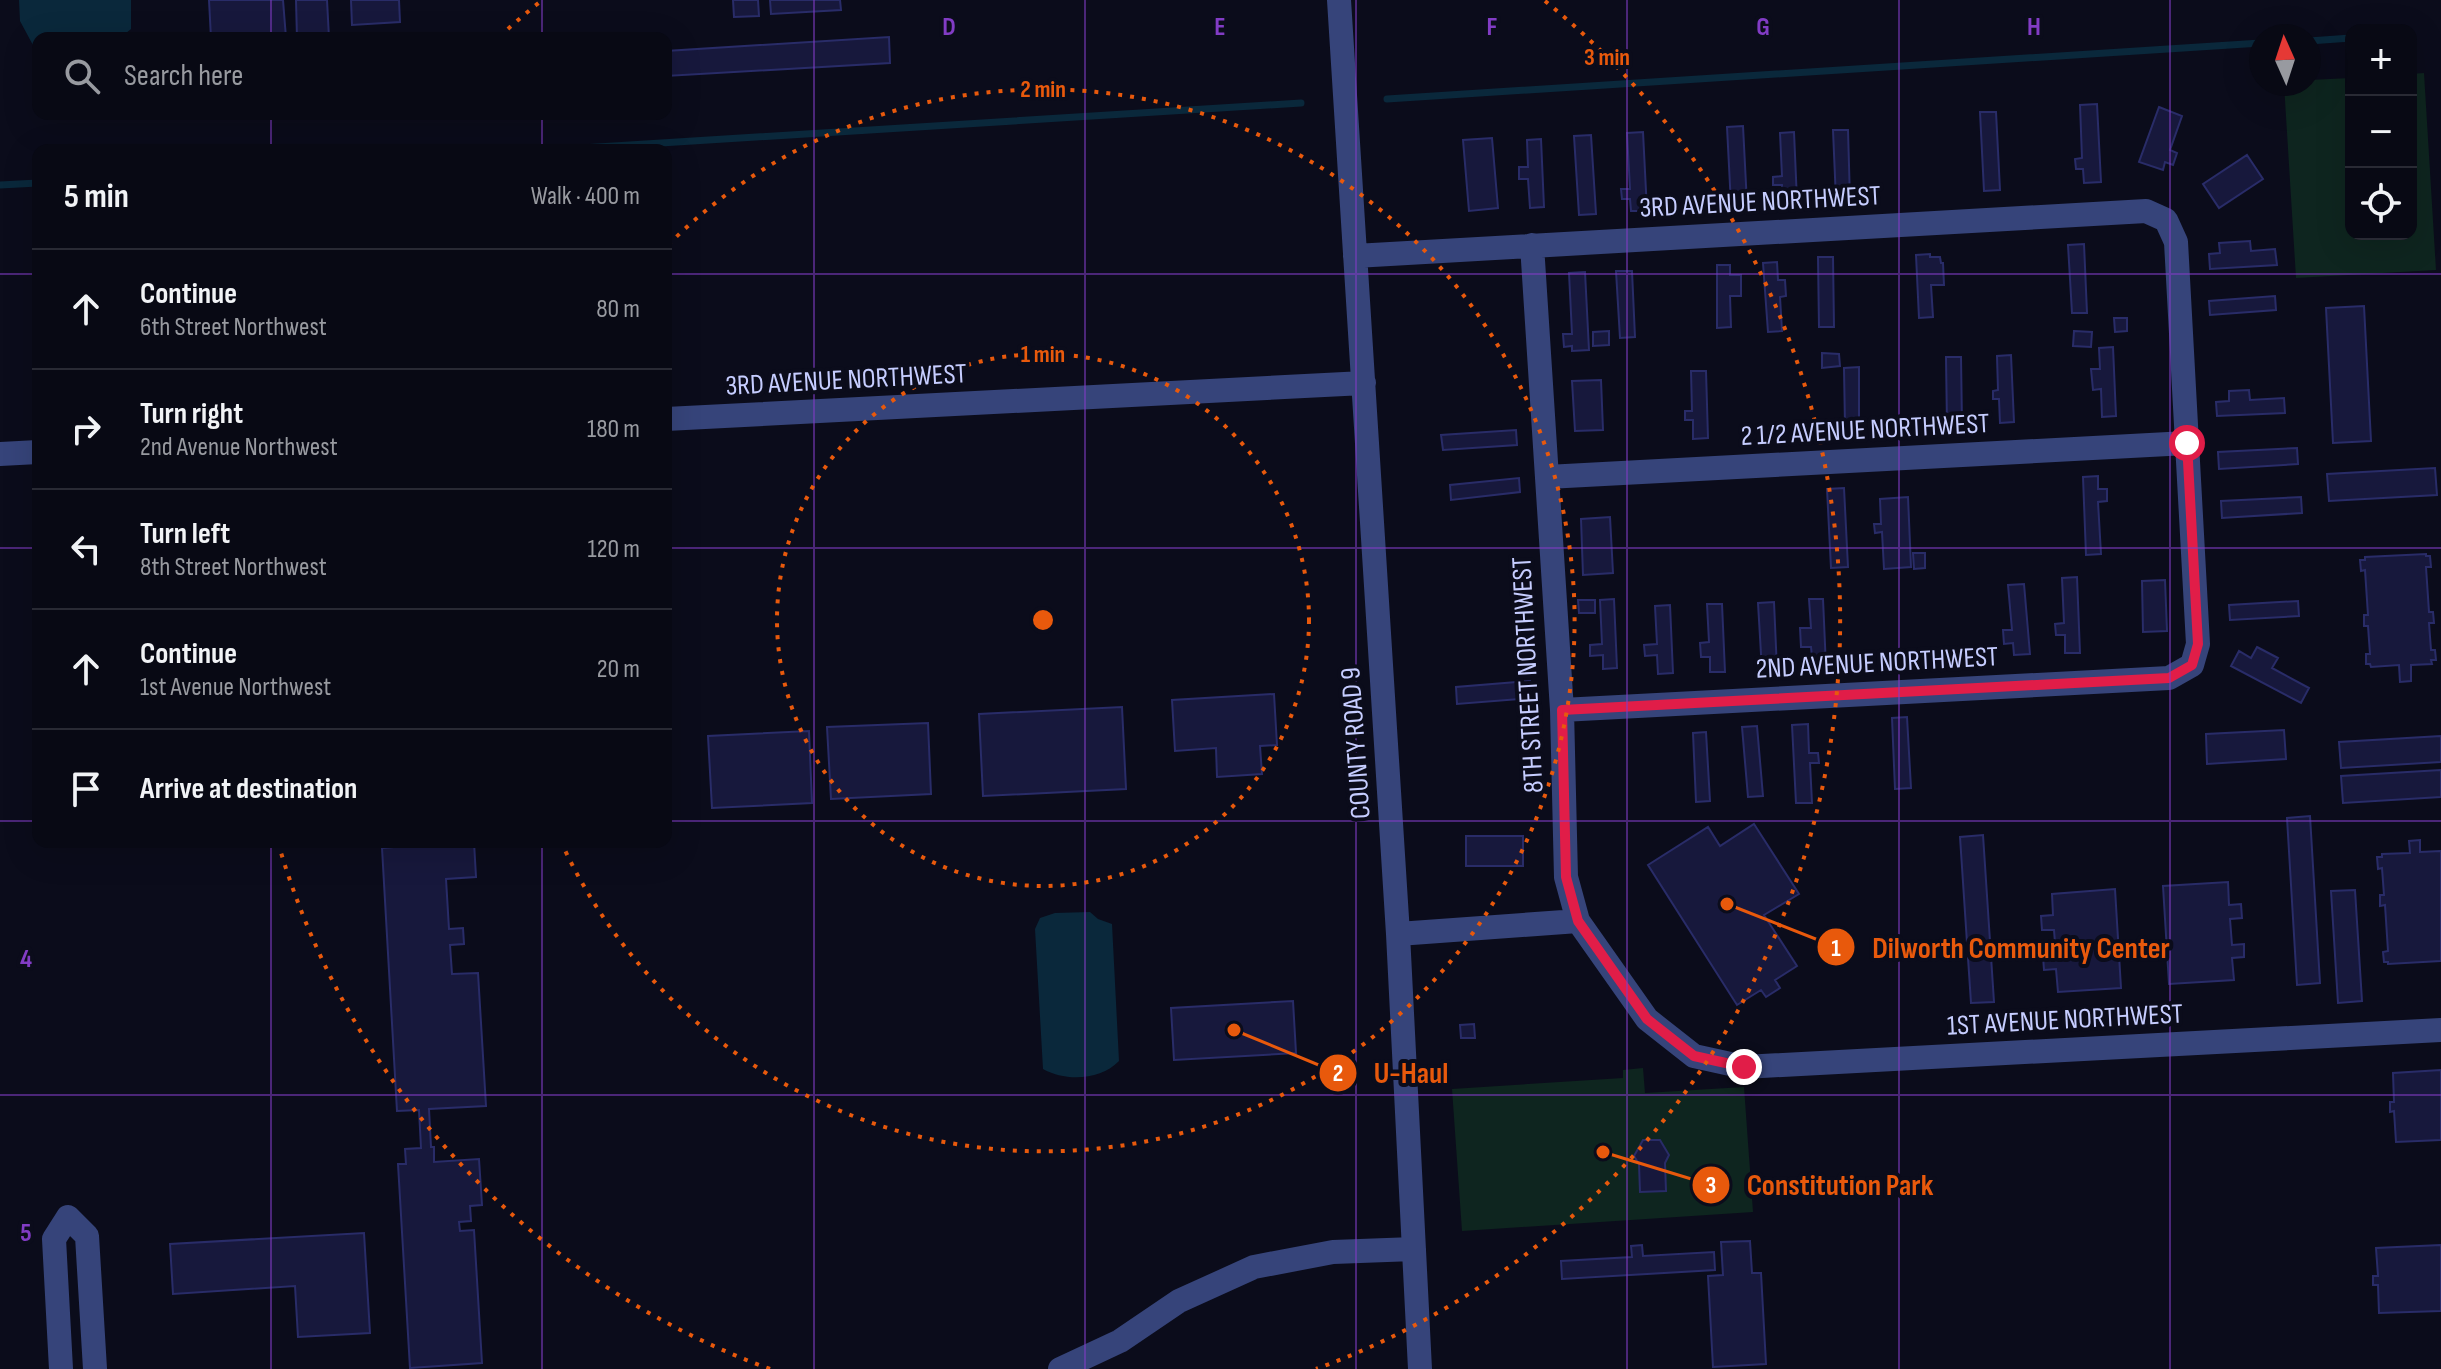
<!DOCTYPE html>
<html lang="en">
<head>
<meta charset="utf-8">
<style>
	body { margin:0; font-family:"Sofia Sans Condensed",sans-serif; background:#11121d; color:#f1f3f6 }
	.controls { position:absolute; right:24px; top:24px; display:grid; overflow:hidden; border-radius:16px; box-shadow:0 8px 32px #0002 }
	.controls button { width:72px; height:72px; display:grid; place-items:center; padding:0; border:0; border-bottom:2px solid #292a34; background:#080914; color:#f1f3f6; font:40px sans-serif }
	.compass { position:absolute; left:2249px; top:24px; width:72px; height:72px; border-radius:50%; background:#080914; box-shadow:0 8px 32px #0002; rotate:357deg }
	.stop { position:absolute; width:24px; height:24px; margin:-18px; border:6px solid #e11d48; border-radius:50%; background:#fff }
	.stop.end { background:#e11d48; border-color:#fff; box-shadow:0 2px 8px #0008 }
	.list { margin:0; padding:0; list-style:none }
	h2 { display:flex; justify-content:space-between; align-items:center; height:104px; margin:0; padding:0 32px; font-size:34px }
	h2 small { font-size:26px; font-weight:400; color:#989aa0 }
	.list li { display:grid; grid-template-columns:52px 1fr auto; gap:24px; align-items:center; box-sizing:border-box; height:120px; padding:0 32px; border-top:2px solid #292a34 }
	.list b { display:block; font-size:30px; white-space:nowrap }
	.list p { margin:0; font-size:26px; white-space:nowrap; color:#989aa0 }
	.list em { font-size:26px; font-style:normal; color:#989aa0 }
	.icon { flex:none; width:44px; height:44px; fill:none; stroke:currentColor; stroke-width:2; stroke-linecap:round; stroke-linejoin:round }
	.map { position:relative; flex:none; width:2441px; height:1369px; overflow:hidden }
	.search { position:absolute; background:#080914; box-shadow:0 8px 32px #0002; left:32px; top:32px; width:640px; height:88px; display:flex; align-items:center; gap:20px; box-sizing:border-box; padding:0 28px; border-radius:16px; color:#989aa0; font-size:30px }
	.panel { position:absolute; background:#080914; box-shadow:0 8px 32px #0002; left:32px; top:144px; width:640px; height:704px; border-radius:16px }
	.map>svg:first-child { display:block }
	.green { fill:#0e251f }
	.water { fill:#0a283b }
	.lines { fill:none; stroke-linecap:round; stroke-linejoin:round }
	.stream { stroke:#0a283b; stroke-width:7 }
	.building { fill:#17183c; stroke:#292c68; stroke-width:2 }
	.minor { stroke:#36447a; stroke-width:24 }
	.route { stroke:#e11d48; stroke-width:10 }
	.grid { fill:none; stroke:#823cc5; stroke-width:2; stroke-opacity:0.55 }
	.ring { fill:none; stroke:#e8590c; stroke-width:4; stroke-dasharray:4 8 }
	.labels { text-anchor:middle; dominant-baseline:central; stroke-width:8; stroke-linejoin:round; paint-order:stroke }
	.street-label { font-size:28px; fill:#c6cdff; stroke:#0b0c1b }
	.grid-label { font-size:26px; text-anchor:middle; font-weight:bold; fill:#823cc5; stroke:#0b0c1b; stroke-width:8; stroke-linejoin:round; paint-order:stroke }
	.centre { fill:#e8590c; stroke:#0b0c1b; stroke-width:4 }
	.ring-label { font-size:24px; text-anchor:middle; font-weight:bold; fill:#e8590c; stroke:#0b0c1b; stroke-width:8; stroke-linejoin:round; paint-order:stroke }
	.leader { fill:none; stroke:#e8590c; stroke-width:3 }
	.callout-dot { fill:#e8590c; stroke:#0b0c1b; stroke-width:3 }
	.mark-label { font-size:24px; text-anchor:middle; font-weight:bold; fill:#fff }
	.callout-label { font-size:30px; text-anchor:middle; font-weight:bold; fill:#e8590c; stroke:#0b0c1b; stroke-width:8; stroke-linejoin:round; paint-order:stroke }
</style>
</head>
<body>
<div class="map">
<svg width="2441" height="1369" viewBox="0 0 2441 1369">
	<rect width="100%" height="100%" fill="#0b0c1b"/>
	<path class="green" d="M2424 73 2436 270 2296 278 2284 84H2309V80L2351 78V234H2411V74Z
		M1643 1068 1645 1093 1744 1087 1753 1212 1462 1231 1452 1089 1623 1078V1070Z"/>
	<path class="water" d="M19 0H131V29L120 38H38V47H34L20 21Z
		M1090 912 1098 919 1112 924 1119 1061C1101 1080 1066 1082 1043 1069L1035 929 1040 918 1055 913Z"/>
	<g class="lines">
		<path class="stream" d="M2309 41 2351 38
			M1387 99 2261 43
			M550 150 1301 103
			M0 185 38 183"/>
	</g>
	<path class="building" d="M209 0H283L286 38H211Z
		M296 0H327L329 38H297Z
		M351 0H399L400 22 352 25Z
		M733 0H758L759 16 734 17Z
		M770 0H840L841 10 771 14Z
		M889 37 890 63 666 76V51Z
		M2097 104 2101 182 2084 183 2083 169H2076L2075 159 2082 158 2080 105Z
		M2159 107 2182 116 2170 150 2177 153 2173 165 2165 162 2163 170 2139 162Z
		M1980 112H1996L2000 190 1984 191Z
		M1743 126 1747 204 1731 205 1727 127Z
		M1833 130H1848L1850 200H1836Z
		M1643 132 1647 211H1631L1630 199H1622L1621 189H1630L1627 133Z
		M1794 132 1797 201H1783L1782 185H1773V177L1782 176 1780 133Z
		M1591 135 1596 214 1579 215 1574 136Z
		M1492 138 1498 208 1469 211 1463 140Z
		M1541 139 1544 207 1530 208 1528 179H1519V167H1528L1527 140Z
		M2247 155 2263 179 2219 208 2203 184Z
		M2250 241 2251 251 2275 249 2277 265 2210 269 2209 254 2220 253 2219 243Z
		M2084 244 2087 313H2072L2068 245Z
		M1930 254V257H1940L1941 263H1943L1944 285H1931L1933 317 1919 318 1916 255Z
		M1818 257H1833L1834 327H1819Z
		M1777 262 1778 280H1785L1786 296 1780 297 1782 331 1768 332 1763 263Z
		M1717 265H1730V275H1741V296H1730L1731 327 1717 328Z
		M1616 271H1632L1635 337 1620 338Z
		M1585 272 1589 350 1572 351V346L1564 347 1563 334H1572L1569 273Z
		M2275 296 2276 310 2210 315 2209 301Z
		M2364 306 2371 441 2333 443 2326 308Z
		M2114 318H2127V331L2115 332Z
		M1609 331V345L1593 346V332Z
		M2074 331 2092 332 2091 347 2073 346Z
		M2113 347 2116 416 2102 417 2101 389 2093 390 2091 369H2100L2099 348Z
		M1822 353 1839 354 1840 366 1822 368Z
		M2011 355 2014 422 2000 423 1999 399H1993V391L1998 390 1997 356Z
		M1946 357H1961L1962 425H1947Z
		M1859 367V426H1845L1844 368Z
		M1691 371H1706L1708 438 1693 439V420H1685V411H1692Z
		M1601 380 1603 430 1575 431 1572 381Z
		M2249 390 2250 400 2284 398 2285 413 2217 416 2216 402 2229 401V391Z
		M1516 430 1517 445 1443 450 1441 435Z
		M2297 448 2298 464 2219 469 2218 452Z
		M2435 468 2437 495 2329 501 2327 474Z
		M2098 476V489H2107V501L2098 502 2101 554 2086 555 2083 477Z
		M1519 478 1520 492 1451 500 1450 485Z
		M1844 488 1848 567 1831 568 1827 489Z
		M1908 497 1911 567 1884 569 1882 532 1875 533 1874 524H1881L1880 499Z
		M2301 497 2302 513 2222 518 2221 501Z
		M1610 517 1613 573 1583 575 1581 519Z
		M1913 553H1925V568L1914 569Z
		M2426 554V556H2430L2431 567H2426L2429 612H2433L2434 623H2429L2431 650H2435L2436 660H2431L2432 664 2411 665V681L2400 682 2399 665 2371 667 2370 664H2366V654H2370L2368 626H2364V615H2368L2365 570 2361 571 2360 560H2365V557Z
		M2077 577 2080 653H2065V635H2056L2055 624 2064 623 2062 578Z
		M2165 580 2167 631 2143 632 2142 581Z
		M2024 584 2030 654 2014 655 2013 643 2004 644 2003 630H2012L2008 585Z
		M1614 599 1617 668 1603 669V655L1590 656V645L1602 644 1600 600Z
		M1809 599H1823L1826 667H1813L1811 647H1801L1800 628H1811Z
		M1578 600H1595V613H1579Z
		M2298 601 2299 616 2230 620 2229 605Z
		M1774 602 1777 670 1762 671 1758 603Z
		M1707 604H1722L1725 672H1710V657H1701L1700 643 1709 642Z
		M1670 605 1673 673 1658 674 1657 655 1645 656 1644 645 1657 644 1655 606Z
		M2257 647 2278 658 2272 668 2309 688 2301 703 2231 666 2239 651 2251 658Z
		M1530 681 1531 698 1457 704 1456 687Z
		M1274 694 1277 745 1260 746 1262 774 1217 777 1216 748 1175 751 1172 700Z
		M1122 707 1126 789 983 796 979 714Z
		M1907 717 1911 788 1895 789 1892 718Z
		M928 723 931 794 831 799 827 727Z
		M1808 724 1809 753H1818L1819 763H1810L1812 803H1796L1792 725Z
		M1757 726 1763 796 1748 797 1742 727Z
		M2284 730 2286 759 2207 764 2206 734Z
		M809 731 812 803 712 808 708 736Z
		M1706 732 1710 801 1696 802 1693 733Z
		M2441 736V762L2341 768 2339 742Z
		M2441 770V797L2343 803 2341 776Z
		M2310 816 2320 983 2297 985 2287 818Z
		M1754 824 1799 894 1764 915 1797 966 1775 980 1780 988 1766 997 1761 990 1737 1005 1648 865 1708 827 1720 846Z
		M1983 835 1994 1002 1971 1003 1960 837Z
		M1466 836H1523V866H1466Z
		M2420 840V852L2441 851V961L2388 964V962H2384L2383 952 2388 951 2385 905 2380 906V895H2384L2382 868 2378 869 2377 857H2382V854L2410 853 2409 841Z
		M453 842H474L476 877 446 879 449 929 463 928 464 944 450 945 452 974 478 973 486 1106 429 1109 431 1147H434V1162L479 1159 482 1205 470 1206 471 1221 459 1222 460 1231 474 1230 482 1363 410 1368 398 1164H406L405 1149 421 1148 419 1110 397 1111 382 848Z
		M2228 882 2229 905 2241 904 2242 918 2230 919 2232 945 2244 944V957L2232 958 2234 980 2169 984 2163 886Z
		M2115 889 2121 988 2058 992 2056 969 2044 970 2043 956H2056L2054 930H2042L2041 916 2053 915 2052 894Z
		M2355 890 2362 1001 2338 1003 2331 891Z
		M1293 1001 1296 1053 1174 1060 1171 1008Z
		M1474 1024 1475 1038H1461L1460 1025Z
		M2441 1070V1140L2396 1142 2394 1111 2390 1112V1102H2394L2393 1073Z
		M1643 1140H1660L1669 1155 1665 1163 1666 1191 1640 1192 1639 1164 1634 1156Z
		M364 1233 370 1333 298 1337 295 1286 173 1294 170 1244Z
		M1750 1241 1752 1273H1761L1766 1364 1713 1367 1708 1276 1723 1275 1721 1242Z
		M1642 1245 1643 1256 1714 1252 1715 1270 1562 1279 1561 1261 1632 1257 1631 1246Z
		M2441 1245V1311L2379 1313 2378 1285H2373V1276H2378L2376 1248Z"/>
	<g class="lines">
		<path class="minor" d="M1339 0 1398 934 1420 1369
			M1532 245 1562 710 1566 877 1578 921 1647 1019 1694 1056 1744 1067 2441 1030
			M1355 256 2146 211 2166 220 2176 242 2198 644 2192 665 2169 678 1562 710
			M666 419 1364 383
			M0 454 38 452
			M1547 477 2187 443
			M1398 934 1578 921
			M61 1369 54 1239 68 1217 87 1236 95 1369
			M1060 1369 1120 1341 1179 1301 1254 1267 1333 1252 1414 1249"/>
	</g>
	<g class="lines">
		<path class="route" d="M1744 1067 1694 1056 1647 1019 1578 921 1566 877 1562 710 2169 678 2192 665 2198 644 2187 443"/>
	</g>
	<path class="grid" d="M271 0V38M542 0V38M814 0V1369M1085 0V1369M1356 0V1369M1627 0V1369M1899 0V1369M2170 0V1369M271 114V150M542 114V150M0 274H38M666 274H2441M0 548H38M666 548H2441M0 821H38M666 821H2441M271 842V1369M542 842V1369M0 1095H2441"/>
	<g class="ring">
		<circle cx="1043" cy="620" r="266"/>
		<path d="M668 245A531 531 0 1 1 562 844"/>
		<path d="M770 1369A797 797 0 0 1 279 846M499 37A797 797 0 0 1 541 1M1545 1A797 797 0 0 1 1316 1369"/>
	</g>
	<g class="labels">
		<g class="street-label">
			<text transform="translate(1760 202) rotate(-3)">3RD AVENUE NORTHWEST</text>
			<text transform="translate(846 380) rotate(-3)">3RD AVENUE NORTHWEST</text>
			<text transform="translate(1865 430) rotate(-3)">2 1/2 AVENUE NORTHWEST</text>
			<text transform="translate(1877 663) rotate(-3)">2ND AVENUE NORTHWEST</text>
			<text transform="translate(1528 675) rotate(-93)">8TH STREET NORTHWEST</text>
			<text transform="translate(1356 743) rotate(-94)">COUNTY ROAD 9</text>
			<text transform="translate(2065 1020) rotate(-3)">1ST AVENUE NORTHWEST</text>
		</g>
	</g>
	<g class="grid-label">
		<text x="949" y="35">D</text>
		<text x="1220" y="35">E</text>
		<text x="1492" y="35">F</text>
		<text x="1763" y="35">G</text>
		<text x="2034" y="35">H</text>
		<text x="26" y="967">4</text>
		<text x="26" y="1241">5</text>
	</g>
	<circle cx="1043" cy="620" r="12" class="centre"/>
	<g class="ring-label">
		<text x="1607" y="65">3 min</text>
		<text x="1043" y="97">2 min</text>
		<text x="1043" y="362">1 min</text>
	</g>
	<path class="leader" d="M1727 904L1836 947M1234 1030L1338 1073M1603 1152L1711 1185"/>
	<g class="callout-dot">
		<circle cx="1727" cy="904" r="8"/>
		<circle cx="1234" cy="1030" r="8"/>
		<circle cx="1603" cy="1152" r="8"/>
		<circle cx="1836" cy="947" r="20"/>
		<circle cx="1338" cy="1073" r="20"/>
		<circle cx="1711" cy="1185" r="20"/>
	</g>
	<g class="mark-label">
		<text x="1836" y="956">1</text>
		<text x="1338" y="1081">2</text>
		<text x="1711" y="1193">3</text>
	</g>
	<g class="callout-label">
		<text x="2021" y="958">Dilworth Community Center</text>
		<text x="1411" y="1083">U-Haul</text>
		<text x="1840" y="1195">Constitution Park</text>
	</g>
</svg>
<div class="controls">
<button>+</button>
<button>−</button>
<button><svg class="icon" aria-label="locate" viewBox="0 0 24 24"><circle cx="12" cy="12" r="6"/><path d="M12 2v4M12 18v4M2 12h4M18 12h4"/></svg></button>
</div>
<svg class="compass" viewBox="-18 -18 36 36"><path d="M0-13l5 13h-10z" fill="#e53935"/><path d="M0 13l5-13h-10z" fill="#989aa0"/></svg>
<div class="stop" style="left:2187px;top:443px"></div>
<div class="stop end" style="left:1744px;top:1067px"></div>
<div class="search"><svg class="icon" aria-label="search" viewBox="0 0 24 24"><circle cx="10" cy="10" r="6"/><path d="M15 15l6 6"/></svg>Search here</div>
<section class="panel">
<h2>5 min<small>Walk · 400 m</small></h2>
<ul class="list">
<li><svg class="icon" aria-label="ahead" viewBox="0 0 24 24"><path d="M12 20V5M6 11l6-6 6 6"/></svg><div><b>Continue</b><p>6th Street Northwest</p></div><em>80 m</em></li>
<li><svg class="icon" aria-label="right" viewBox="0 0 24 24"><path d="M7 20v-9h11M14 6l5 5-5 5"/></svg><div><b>Turn right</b><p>2nd Avenue Northwest</p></div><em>180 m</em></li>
<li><svg class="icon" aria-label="left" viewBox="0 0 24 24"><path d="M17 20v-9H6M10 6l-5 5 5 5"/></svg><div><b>Turn left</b><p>8th Street Northwest</p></div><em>120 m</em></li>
<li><svg class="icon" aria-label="ahead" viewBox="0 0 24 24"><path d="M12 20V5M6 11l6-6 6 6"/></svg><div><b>Continue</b><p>1st Avenue Northwest</p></div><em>20 m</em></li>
<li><svg class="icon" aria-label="arrive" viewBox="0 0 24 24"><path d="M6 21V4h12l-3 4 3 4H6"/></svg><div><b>Arrive at destination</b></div></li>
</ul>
</section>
</div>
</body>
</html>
